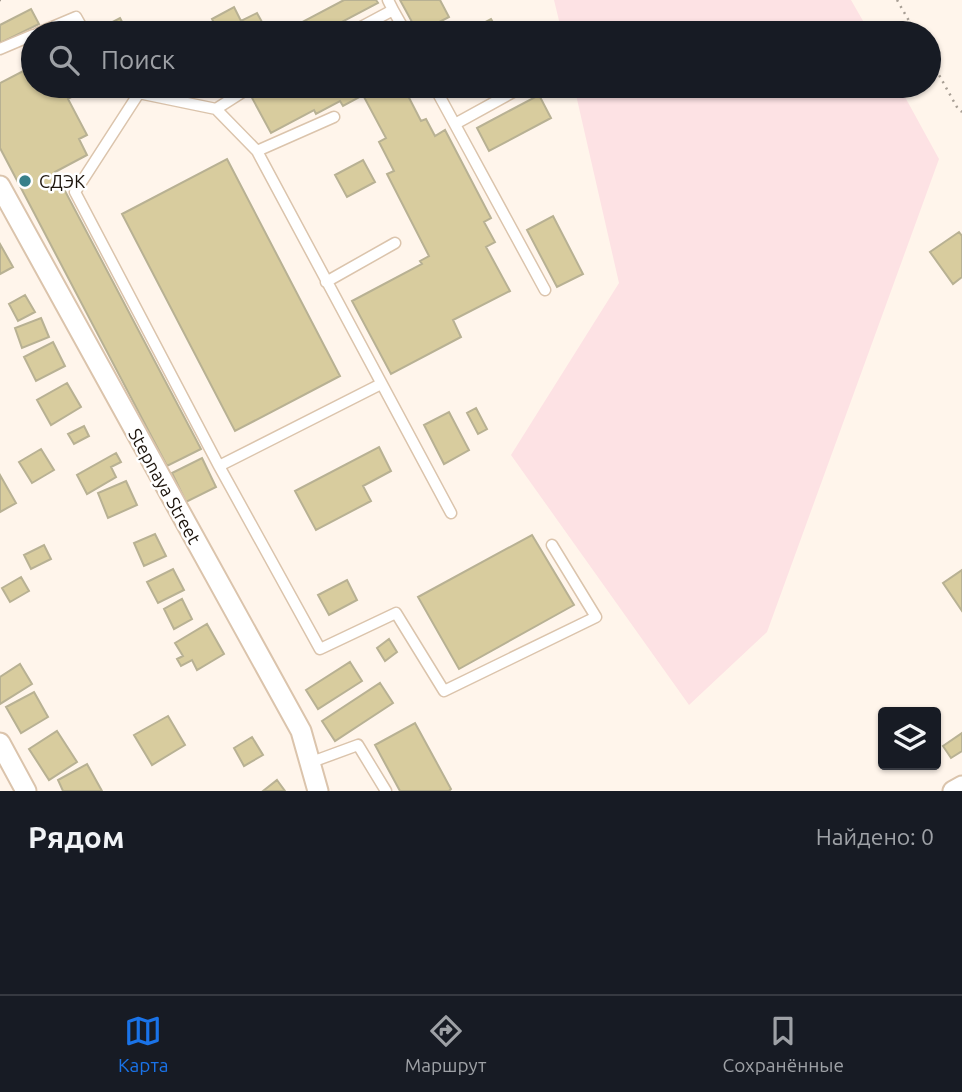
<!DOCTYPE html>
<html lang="ru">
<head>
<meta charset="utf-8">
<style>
	body { margin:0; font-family:Ubuntu,sans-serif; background:#242831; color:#f1f3f6 }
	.controls { position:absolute; right:21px; bottom:21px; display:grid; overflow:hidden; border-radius:7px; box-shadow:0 2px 5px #0004 }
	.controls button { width:63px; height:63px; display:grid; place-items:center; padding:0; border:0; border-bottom:2px solid #363941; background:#171b24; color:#f1f3f6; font:35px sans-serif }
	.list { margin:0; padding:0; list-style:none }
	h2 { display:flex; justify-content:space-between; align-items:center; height:91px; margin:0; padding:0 28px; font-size:30px }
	h2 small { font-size:23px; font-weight:400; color:#9ea1a6 }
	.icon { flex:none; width:38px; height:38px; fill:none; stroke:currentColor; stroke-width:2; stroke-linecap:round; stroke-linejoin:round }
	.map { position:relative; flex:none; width:962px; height:791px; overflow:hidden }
	.search { position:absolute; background:#171b24; box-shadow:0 2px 5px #0004; left:21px; right:21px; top:21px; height:77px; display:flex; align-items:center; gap:18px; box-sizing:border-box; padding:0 24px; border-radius:38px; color:#9ea1a6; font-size:26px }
	.sheet { height:203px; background:#171b24 }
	nav { display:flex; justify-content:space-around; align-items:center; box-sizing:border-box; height:98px; border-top:2px solid #363941; background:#171b24; font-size:19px; color:#9ea1a6 }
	nav a { display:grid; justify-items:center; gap:4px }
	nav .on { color:#1a73e8 }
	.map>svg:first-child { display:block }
	.green { fill:#fde2e4 }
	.building { fill:#d8cc9e; stroke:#b8b193; stroke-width:2 }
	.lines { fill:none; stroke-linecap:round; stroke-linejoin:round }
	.service-casing { stroke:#dbc4ac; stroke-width:13 }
	.minor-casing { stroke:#dbc4ac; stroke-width:23 }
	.path { stroke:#a79e94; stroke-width:2.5; stroke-dasharray:2 5; stroke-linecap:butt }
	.service { stroke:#fff; stroke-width:10 }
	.minor { stroke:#fff; stroke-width:19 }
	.poi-dot { fill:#388089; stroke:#fff; stroke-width:2.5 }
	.labels { text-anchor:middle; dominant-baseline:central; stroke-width:5; stroke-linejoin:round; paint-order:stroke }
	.poi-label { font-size:18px; fill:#1c140c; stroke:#fff; text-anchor:start }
	.street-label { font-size:18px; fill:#1c140c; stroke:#fff }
</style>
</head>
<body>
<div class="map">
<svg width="962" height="791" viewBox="0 0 962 791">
	<rect width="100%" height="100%" fill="#fff5eb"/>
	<path class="green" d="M554 0H851L870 33H562Z
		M574 86H899L939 159 767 632 689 705 511 455 619 283Z"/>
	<path class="building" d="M344 0H376L378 3 321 33H289L287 30Z
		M400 0H440L449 17 418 33Z
		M234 7 241 21 257 13 267 31 280 24 285 33H210L217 29 212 19Z
		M31 9 39 24 0 43V25Z
		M120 18 128 33H101L99 29Z
		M491 19 499 33H474L472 29Z
		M33 66V86H73L77 94 68 99 87 135 79 139 87 155 55 172 201 449 167 466 0 148V83Z
		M74 86H97L79 95Z
		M271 86H403L421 121 426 119 435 136 445 130 491 218 484 222 495 242 486 247 510 291 453 320 461 337 391 374 352 301 422 264 420 261 429 256 387 174 394 171 379 142 386 138 363 95 343 106 340 101 316 114 314 110 271 133 251 96Z
		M539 95 551 118 489 151 477 128Z
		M227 159 340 376 235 431 122 214Z
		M363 160 375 182 347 197 335 175Z
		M553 216 583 274 557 287 527 230Z
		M959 232 962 236V277L953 284 930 252Z
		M0 244 13 267 0 274Z
		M25 295 35 312 18 321 9 304Z
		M41 318 49 337 22 348 15 328Z
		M53 342 65 366 36 381 24 357Z
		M67 383 81 407 51 425 37 400Z
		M476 408 487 429 478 434 467 413Z
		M449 412 469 450 444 464 424 425Z
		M84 426 89 436 74 444 68 434Z
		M379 447 391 471 363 486 371 501 316 530 295 491Z
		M41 449 54 470 32 483 19 462Z
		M116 453 121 462 111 467 116 477 87 494 77 475Z
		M202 458 216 487 186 502 172 473Z
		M0 475 16 503 0 512Z
		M126 481 137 505 108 518 98 493Z
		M155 534 166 556 144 566 134 543Z
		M532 535 574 605 459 669 418 597Z
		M44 545 51 559 31 569 24 555Z
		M173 569 184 590 158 603 147 582Z
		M962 570V611L943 583Z
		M21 577 29 591 10 602 2 588Z
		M347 580 357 600 329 615 318 595Z
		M182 599 192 619 174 629 164 609Z
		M207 624 224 654 197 670 192 660 181 666 177 659 183 656 175 643Z
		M389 639 397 652 385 661 377 648Z
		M350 662 362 681 318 709 306 690Z
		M20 664 32 684 0 704V677Z
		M380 683 393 703 335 741 322 721Z
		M34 692 48 717 21 733 6 707Z
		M168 716 185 745 152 765 134 735Z
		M415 723 451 789 449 791H400L375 745Z
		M57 731 77 762 49 780 29 749Z
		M962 733V751L951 758 943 746Z
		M252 737 263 755 244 766 234 748Z
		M87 764 102 791H63L58 780Z
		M277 780 285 791H263Z"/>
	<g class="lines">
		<defs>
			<path id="service" d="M393 10 406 33
				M38 33 76 17 85 33
				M350 33 393 10 388 0
				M0 49 33 35
				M120 86 124 90 216 109 257 151 451 513
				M434 86 545 290
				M139 93 75 192 219 466 320 649 396 613 444 691 596 617 552 545
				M216 109 252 86
				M455 124 524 86
				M257 151 334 117
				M326 282 395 243
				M219 466 381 384
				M309 763 358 745 386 791"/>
			<path id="minor" d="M0 186 301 731 318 791
				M0 743 26 791
				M953 791 962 786"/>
		</defs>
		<use href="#service" class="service-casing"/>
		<use href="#minor" class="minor-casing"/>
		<path class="path" d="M0 0H1
			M897 0 916 33
			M929 57 958 109 962 112"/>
		<use href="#service" class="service"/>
		<use href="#minor" class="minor"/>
	</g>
	<circle class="poi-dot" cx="25" cy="181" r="7"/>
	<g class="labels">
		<g class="poi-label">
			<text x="39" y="181">СДЭК</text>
		</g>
		<g class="street-label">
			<text transform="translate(165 486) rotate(61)">Stepnaya Street</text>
		</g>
	</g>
</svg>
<div class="controls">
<button><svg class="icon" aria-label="layers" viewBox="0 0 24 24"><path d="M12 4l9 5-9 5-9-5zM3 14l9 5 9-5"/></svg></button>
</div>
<div class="search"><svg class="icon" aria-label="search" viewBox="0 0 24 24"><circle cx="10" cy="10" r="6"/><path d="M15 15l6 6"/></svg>Поиск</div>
</div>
<section class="sheet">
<h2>Рядом<small>Найдено: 0</small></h2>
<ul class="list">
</ul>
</section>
<nav>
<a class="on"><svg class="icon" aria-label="map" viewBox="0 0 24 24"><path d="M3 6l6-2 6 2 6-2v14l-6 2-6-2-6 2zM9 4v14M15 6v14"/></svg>Карта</a>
<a><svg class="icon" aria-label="directions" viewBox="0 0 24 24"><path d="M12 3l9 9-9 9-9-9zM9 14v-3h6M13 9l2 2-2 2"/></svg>Маршрут</a>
<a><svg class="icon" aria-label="saved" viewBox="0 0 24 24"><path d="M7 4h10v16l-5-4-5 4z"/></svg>Сохранённые</a>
</nav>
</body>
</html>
